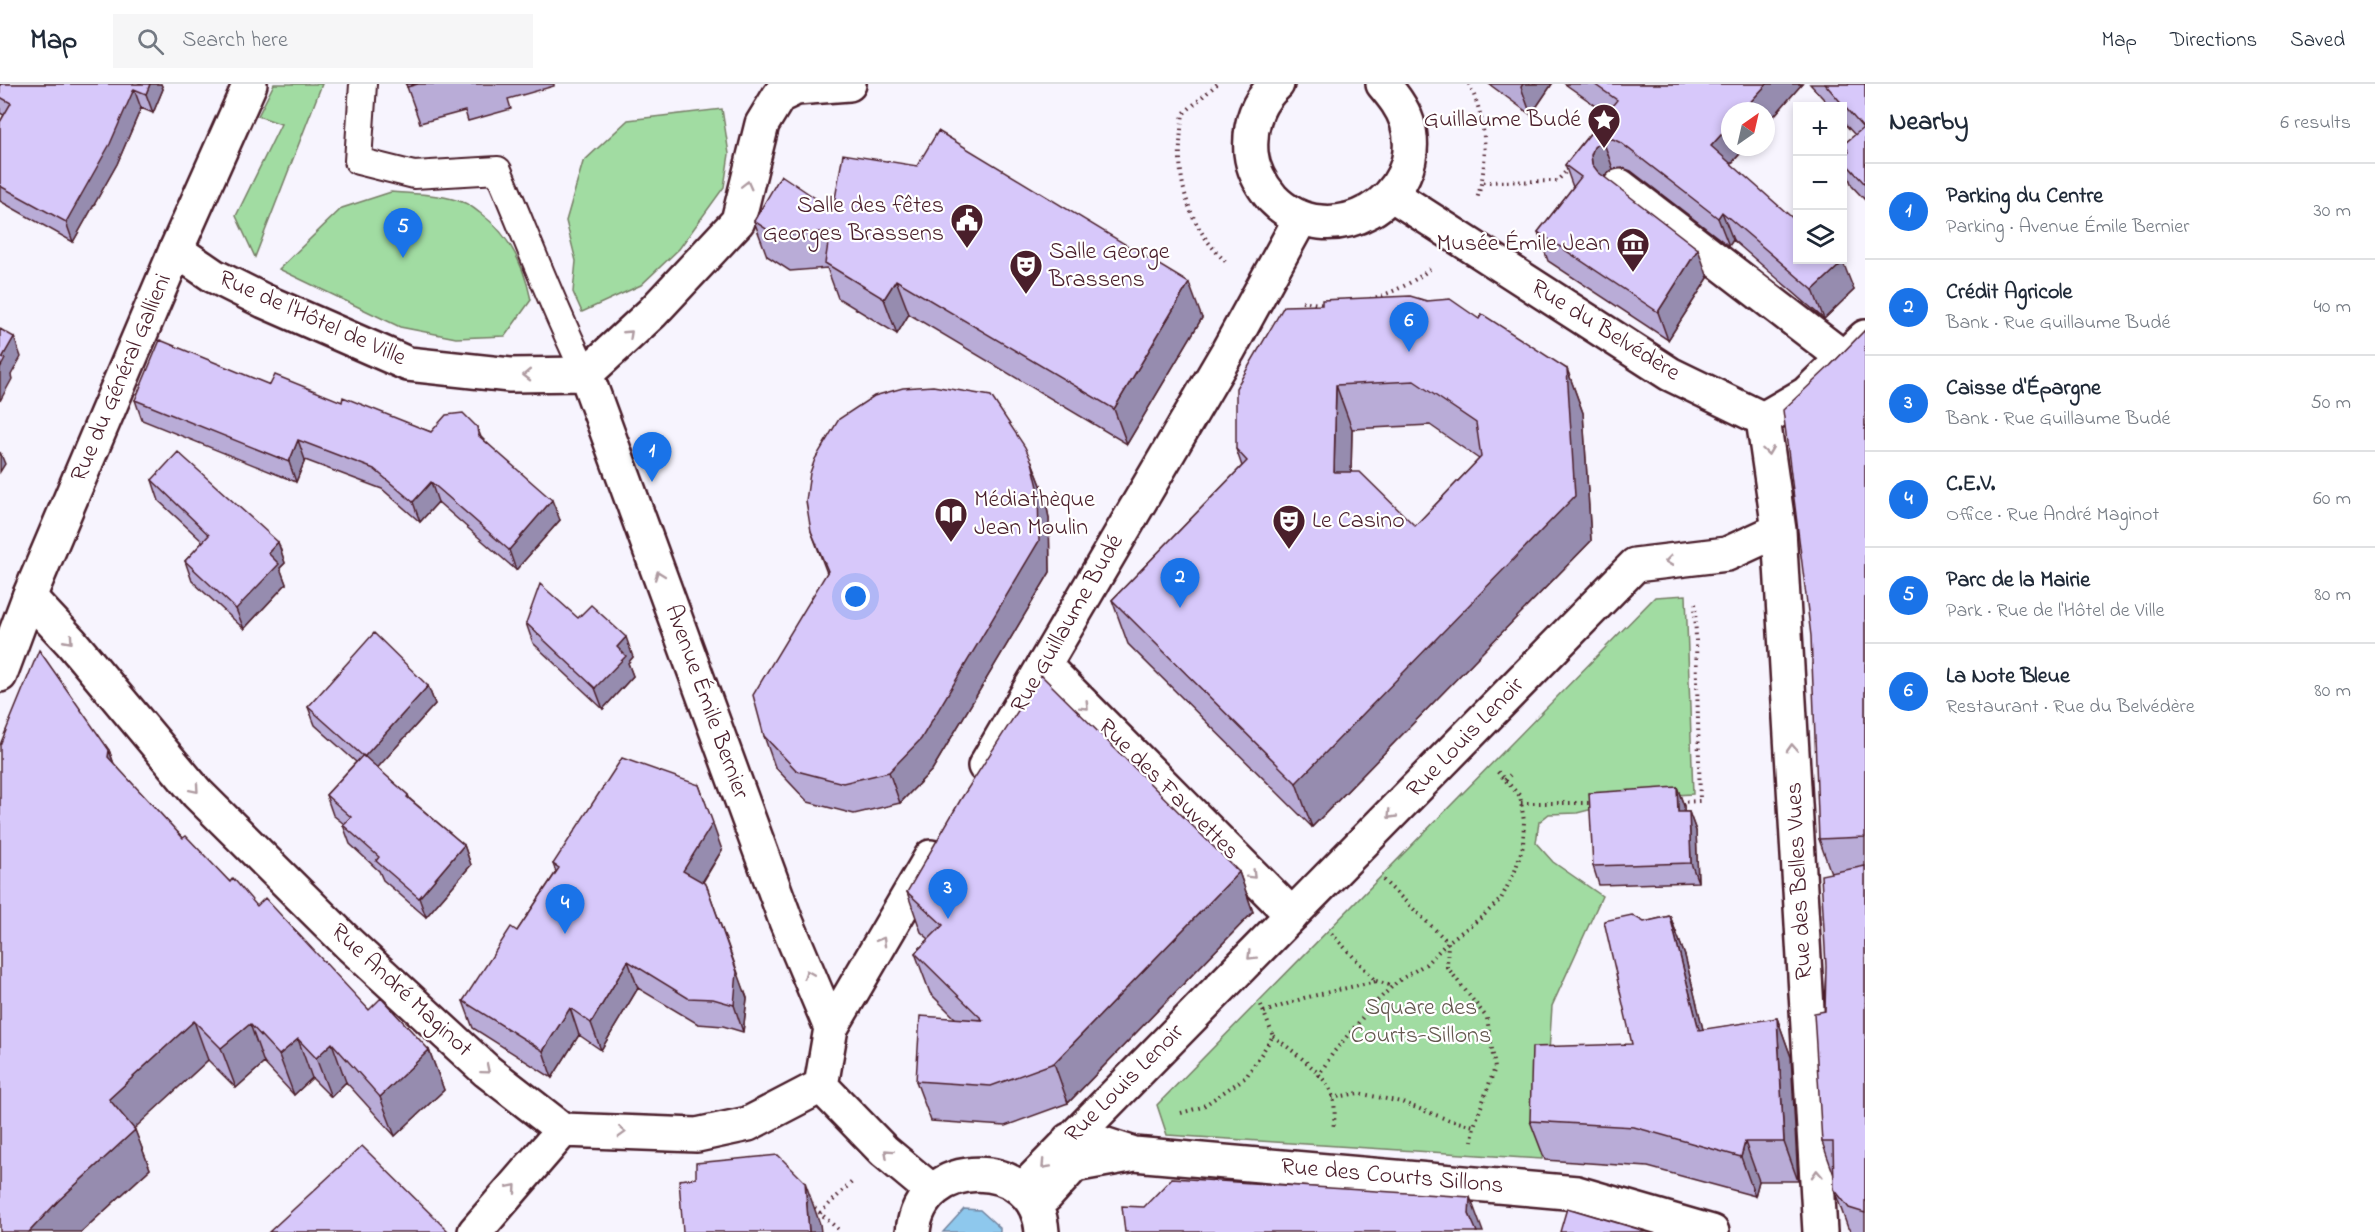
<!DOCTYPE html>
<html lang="en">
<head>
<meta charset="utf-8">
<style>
	body { margin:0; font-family:"Indie Flower",sans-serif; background:#f6f6f7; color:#1f2937 }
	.controls { position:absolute; right:18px; top:18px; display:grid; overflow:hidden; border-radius:0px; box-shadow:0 3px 9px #0003 }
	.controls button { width:54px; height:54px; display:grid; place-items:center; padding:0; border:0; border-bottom:2px solid #e0e1e3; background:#fff; color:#1f2937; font:30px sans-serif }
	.compass { position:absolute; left:1721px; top:18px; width:54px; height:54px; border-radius:50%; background:#fff; box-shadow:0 3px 9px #0003; rotate:34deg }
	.you { position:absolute; left:856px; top:513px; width:21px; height:21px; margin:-15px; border:4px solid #fff; border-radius:50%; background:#1a73e8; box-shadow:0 0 0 9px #1a73e833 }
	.badge { display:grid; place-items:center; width:39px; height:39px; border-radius:50%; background:#1a73e8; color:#fff; font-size:20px; font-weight:700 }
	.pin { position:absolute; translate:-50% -50px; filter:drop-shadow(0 2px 3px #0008) }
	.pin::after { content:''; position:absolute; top:32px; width:21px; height:18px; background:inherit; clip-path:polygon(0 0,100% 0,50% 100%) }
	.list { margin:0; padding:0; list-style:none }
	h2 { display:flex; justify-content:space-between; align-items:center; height:78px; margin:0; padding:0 24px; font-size:26px }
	h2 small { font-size:20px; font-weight:400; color:#747a83 }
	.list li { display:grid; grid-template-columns:39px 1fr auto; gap:18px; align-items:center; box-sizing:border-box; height:96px; padding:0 24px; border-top:2px solid #e0e1e3 }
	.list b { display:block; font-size:22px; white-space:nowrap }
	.list p { margin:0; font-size:20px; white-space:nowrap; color:#747a83 }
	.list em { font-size:20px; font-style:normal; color:#747a83 }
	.icon { flex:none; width:33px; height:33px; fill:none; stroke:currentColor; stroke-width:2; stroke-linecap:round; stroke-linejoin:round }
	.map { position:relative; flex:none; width:1865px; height:1148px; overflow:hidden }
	header { display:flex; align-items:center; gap:36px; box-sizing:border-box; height:84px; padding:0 30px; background:#fff; border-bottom:2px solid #e0e1e3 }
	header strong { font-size:28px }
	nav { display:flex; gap:33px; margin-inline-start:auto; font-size:21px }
	.search { width:420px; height:54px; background:#f6f6f7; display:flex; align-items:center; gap:15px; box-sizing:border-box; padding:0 21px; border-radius:0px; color:#747a83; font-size:22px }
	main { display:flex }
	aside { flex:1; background:#fff }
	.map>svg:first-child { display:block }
	.green { fill:#a1dca2; stroke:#767e66; stroke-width:1.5 }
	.water { fill:#8ec8ed; stroke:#73849f; stroke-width:1.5 }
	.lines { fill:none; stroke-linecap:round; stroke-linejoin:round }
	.service-casing { stroke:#4a1f2b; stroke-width:30 }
	.pedestrian-casing { stroke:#4a1f2b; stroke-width:38 }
	.minor-casing { stroke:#4a1f2b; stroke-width:38 }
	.secondary-casing { stroke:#4a1f2b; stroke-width:38 }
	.path { stroke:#4a1f2b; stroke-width:4; stroke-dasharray:1.5 4.5; stroke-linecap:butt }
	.service { stroke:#fff; stroke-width:26 }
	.pedestrian { stroke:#fff; stroke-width:33 }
	.minor { stroke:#fff; stroke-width:33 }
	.secondary { stroke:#fff; stroke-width:33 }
	.wall { fill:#b9acd7; stroke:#4a1f2b; stroke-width:1.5; fill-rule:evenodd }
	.shaded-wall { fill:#968caf; stroke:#4a1f2b; stroke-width:1.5 }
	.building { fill:#d7c8fa; stroke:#4a1f2b; stroke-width:1.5; fill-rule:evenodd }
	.oneway { stroke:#ae9aa0 }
	.labels { text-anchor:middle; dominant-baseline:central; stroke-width:4.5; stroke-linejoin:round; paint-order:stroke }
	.poi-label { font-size:24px; fill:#4a1f2b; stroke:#fff; text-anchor:end }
	.street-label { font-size:24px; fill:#4a1f2b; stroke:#fff }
	.park-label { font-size:24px; fill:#64584f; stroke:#fff }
</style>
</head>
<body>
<header>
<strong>Map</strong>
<div class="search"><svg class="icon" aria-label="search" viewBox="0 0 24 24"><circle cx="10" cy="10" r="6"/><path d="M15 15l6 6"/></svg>Search here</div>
<nav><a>Map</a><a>Directions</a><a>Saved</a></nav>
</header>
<main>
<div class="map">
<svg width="1865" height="1148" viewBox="0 0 1865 1148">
	<rect width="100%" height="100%" fill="#f7f4fe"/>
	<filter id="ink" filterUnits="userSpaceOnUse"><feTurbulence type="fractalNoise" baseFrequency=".0167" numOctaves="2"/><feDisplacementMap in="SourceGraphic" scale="12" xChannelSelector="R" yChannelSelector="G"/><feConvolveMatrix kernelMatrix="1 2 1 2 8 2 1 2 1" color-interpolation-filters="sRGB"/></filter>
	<g filter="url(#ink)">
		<path class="green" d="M274 0H322L255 173 236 132 281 40 258 32Z
			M722 25 729 70 724 103 679 165 641 201 582 228 573 208 576 177 566 137 583 78 628 36Z
			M391 108C415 110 442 110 465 119 470 121 476 126 480 129 509 150 524 181 531 216L505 252 456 254 400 243 279 185 342 124Z
			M1686 511 1693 710 1598 715 1597 724 1577 729 1549 730 1539 738 1536 759 1553 778 1602 812 1552 922 1542 1075 1167 1051 1157 1021 1655 513Z"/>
		<path class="water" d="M964 1125 980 1126 1000 1144V1148H943Z"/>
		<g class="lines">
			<defs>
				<path id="service" d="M363 0 358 77 414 91 498 86C527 154 553 224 586 290"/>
				<path id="pedestrian" d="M1277 0C1256 18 1249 42 1251 69 1253 87 1261 101 1272 114 1328 173 1430 116 1407 38 1402 23 1393 12 1383 0
					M1391 110 1670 290 1763 335
					M1044 581 1228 267 1301 134"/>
				<path id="minor" d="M1620 102 1844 274
					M176 166 214 192 264 217 408 280 510 291 586 290 652 229 738 137 762 40 779 12 796 4 849 0
					M586 290 786 837 831 944
					M1779 446 1820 1148
					M29 513 71 558 197 709 349 860 487 987 563 1046 697 1051 748 1040 821 1002 831 944 931 773
					M985 682 1044 581 1292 831
					M821 1002 884 1067 932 1107
					M1069 1056 1085 1054 1134 1070 1577 1109 1712 1148
					M1022 1106 1635 481 1727 470 1779 446 1763 335 1806 310 1865 253
					M1046 1112 1074 1081 1130 1071
					M475 1148 563 1046
					M913 1148C920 1071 1037 1071 1042 1148"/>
				<path id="secondary" d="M0 591 29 513 176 166 250 0"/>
			</defs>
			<use href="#service" class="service-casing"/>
			<use href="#pedestrian" class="pedestrian-casing"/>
			<use href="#minor" class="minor-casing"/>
			<use href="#secondary" class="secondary-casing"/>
			<path class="path" d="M1217 0 1183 30C1174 88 1183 137 1227 179
				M1469 0C1487 36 1489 77 1477 115
				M1483 98 1557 97 1569 84
				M1370 215C1393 209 1412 199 1430 185
				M1302 217 1324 221
				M1505 696 1510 691
				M1680 718 1700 717 1695 517
				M1521 719H1594
				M1383 796 1448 858 1447 883 1487 934 1495 984 1474 1042 1472 1057
				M1376 897 1393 902
				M1264 928 1304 914 1376 897 1331 849
				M1273 952C1290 965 1323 988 1331 1008 1336 1020 1335 1033 1333 1045
				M1318 992 1333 969 1374 920 1398 897 1426 880 1448 858 1482 833 1501 815 1515 787 1523 762 1524 737 1520 712 1495 685
				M1332 1014 1358 1009 1401 1018 1449 1036 1474 1042
				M1181 1029 1202 1023 1246 993 1273 952 1261 921
				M810 1120 841 1148
				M820 1129 854 1096"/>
			<use href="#service" class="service"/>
			<use href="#pedestrian" class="pedestrian"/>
			<use href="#minor" class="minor"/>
			<use href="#secondary" class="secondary"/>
		</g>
		<path class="wall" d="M0 0H161L163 5 153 29 141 24 117 80 73 158 0 117V38L4 31 0 29Z
			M406 0H554V2L508 15 511 25 468 37 465 27 420 39Z
			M1489 0H1552L1531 31Z
			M1565 0H1802L1766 41 1730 63H1746L1731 80 1854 206 1824 235 1733 156 1729 162 1631 87 1623 84 1613 85 1605 91 1604 93 1708 194 1668 256 1548 177 1538 148 1573 103 1565 81 1606 29Z
			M1810 0H1865V116L1852 102 1842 75V74L1848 69 1844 60 1855 51 1842 37V22H1830Z
			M833 126 1202 234 1127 360 909 230 897 250 838 214 827 184 790 187 767 172 754 137Z
			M1427 217 1479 235 1567 285 1583 329 1591 457 1312 743 1128 560 1112 516 1242 382 1236 365ZM1430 341 1479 375 1415 442 1351 388 1352 345Z
			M1865 246V1148H1852L1848 1144 1834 1105V1091L1822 1058 1825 927 1831 789 1819 755 1831 281Z
			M270 301 342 318 431 348 477 343 481 353 560 436 516 486 438 418 420 438 382 405 305 376 296 398 142 336 135 316Z
			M1032 378 1044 409 1049 434 1050 488 932 686 900 719 854 730 808 718 775 683 764 652 827 489 811 447Z
			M152 396 278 458 285 479 280 484 286 500 244 545 192 497 185 477 203 458 159 417Z
			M578 534 633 573 628 579 633 592 603 625 533 559 526 539Z
			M428 602 435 620 377 684 408 711 410 715 464 761 471 781 426 833 383 796 379 787 350 760 343 741 344 740 333 731 326 711 356 678 315 641 308 623Z
			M109 666 114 680 183 754 230 798 369 926 429 966 444 1006 395 1052 346 998 331 1013 312 994 294 1011 264 979 236 1004 208 976 134 1044 150 1085 81 1148Z
			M1677 703 1684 722V728H1689L1696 747 1698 798 1599 801 1593 782Z
			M722 766 703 798 747 914 743 948 723 942 698 940 638 904 601 966 579 951 552 994 473 944 463 917 517 847 556 788 553 780Z
			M1239 788 1253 828 1068 1019 1005 1042 931 1037 916 997 955 934 930 909 915 869 929 855 921 848 907 808Z
			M1670 832 1685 872 1703 946 1777 934 1791 973 1798 1097H1759L1755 1112 1648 1083 1545 1076 1530 1037 1632 960 1644 838Z"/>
		<path class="shaded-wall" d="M150 0H161L163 5 153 29 146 10Z
			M1523 0H1552L1531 31 1521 3Z
			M1767 0H1802L1766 41V27H1742Z
			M134 5 141 24 117 80 73 158 66 138Z
			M1730 41V63H1746L1721 91 1711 62Z
			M1603 56 1613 85 1605 91 1602 99 1592 80 1591 71 1594 63Z
			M1722 128 1733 156 1729 162 1718 134Z
			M1698 165 1708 194 1668 256 1658 228Z
			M1843 178 1854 206 1824 235 1813 206Z
			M896 196 909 230 897 250 884 215Z
			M1189 199 1202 234 1127 360 1114 325Z
			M14 253 21 273 11 291 12 295 0 317V284L2 274Z
			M1567 285 1583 329 1591 457 1312 743 1296 699Z
			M1336 301 1352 345 1350 433 1334 388Z
			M298 356 305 376 296 398 289 378Z
			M0 368 5 380 0 388Z
			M1032 378 1044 409 1049 434 1050 488 932 686 900 719 889 688Z
			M431 398 438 418 420 438 413 418Z
			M552 416 560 436 516 486 509 466Z
			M278 458 285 479 280 484 286 500 244 545 236 525 268 469Z
			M626 553 633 573 628 579 633 592 603 625 595 604 617 563Z
			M428 602 435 620 371 691 364 673Z
			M109 666 123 706 108 673Z
			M699 701 722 766 693 813 683 787Z
			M1677 703 1684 722 1685 747 1678 728Z
			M1689 728 1696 747 1698 798 1691 779Z
			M464 761 471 781 426 833 419 814Z
			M1239 788 1253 828 1068 1019 1054 979Z
			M706 800 747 914 743 948 734 921Z
			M1670 832 1685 872 1713 986 1699 946Z
			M628 877 638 904 601 966 591 939Z
			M570 924 579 951 552 994 543 967Z
			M1777 934 1791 973 1798 1097 1784 1058Z
			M194 937 208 976 123 1055 109 1015Z
			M250 940 264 979 236 1004 221 964Z
			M298 955 312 994 294 1011 279 971Z
			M332 959 346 998 331 1013 316 974Z
			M429 966 444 1006 395 1052 380 1013Z
			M135 1046 150 1085 81 1148H29L58 1117Z
			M1745 1058 1759 1097 1755 1112 1741 1073Z
			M805 1098 820 1140 821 1148H809Z
			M1470 1113 1483 1148H1476L1469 1130Z"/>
		<path class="building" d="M0 0H150L146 10 134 5 110 60 66 138 0 102V38L11 19 0 13Z
			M406 0H418L407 3Z
			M1594 0H1767L1742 27H1730V41L1711 62 1797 138V176H1840L1843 178 1813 206 1722 128 1718 134 1621 59 1613 55 1603 56 1594 63 1591 71 1592 80 1598 88 1698 165 1658 228 1538 148 1581 93 1565 81 1617 16Z
			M1825 0H1865V100L1842 75 1849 68 1844 60 1863 44Z
			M938 47 1189 199 1114 325 896 196 884 215 825 179 830 147 777 152 754 137 781 91 833 126 843 70 917 82Z
			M1410 212 1427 217 1450 215 1479 235 1482 230 1567 285 1575 412 1296 699 1112 516 1247 377 1236 365V304L1284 222 1322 221V216ZM1414 297 1476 339 1481 373 1415 442 1360 388H1334L1336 301Z
			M0 245 14 253 2 274 5 275 0 284Z
			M1865 246V753L1819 755 1811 552 1783 326 1831 281Z
			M160 256 270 301 275 291 342 318 343 313 431 348 446 331 463 329 477 343 478 351 552 416 509 466 431 398 413 418 374 385 298 356 289 378 135 316Z
			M933 302 991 312 1025 363 1032 378 1038 403 1039 457 921 655 889 688 843 699 797 687 764 652 753 611 828 487 811 447 806 417 810 389 815 375 839 335 874 312 903 304Z
			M178 368 278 458 268 469 279 480 236 525 185 477 209 451 152 396Z
			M540 500 578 534 591 521 626 553 617 563 626 572 595 604 526 539Z
			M374 549 428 602 364 673 308 623Z
			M39 566 109 666 108 673 183 754 186 752 230 798 233 794 257 822 265 814 369 926 381 914 429 966 380 1013 332 959 316 974 298 955 279 971 250 940 221 964 194 937 109 1015 135 1046 58 1117 29 1148H0V661Z
			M1041 591 1239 788 1054 979 991 1002 916 997 920 932 983 936 915 869 943 841 907 808 961 715Z
			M363 671 408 711 407 713 464 761 419 814 376 777 379 773 343 741 351 733 326 711Z
			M622 674 699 701 713 739 683 787 706 800 737 888 734 921 713 915 688 914 628 877 591 939 570 924 543 967 463 917 511 843 517 847 559 784 553 780Z
			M1677 703 1678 728H1689L1691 779 1593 782 1589 709Z
			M1865 782V1129L1849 1124 1834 1105 1833 1058H1822L1814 929 1825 927 1826 882 1821 791Z
			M1632 831 1644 838 1670 832 1699 946 1777 934 1784 1058H1745L1741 1073 1634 1043 1530 1037 1532 963 1632 960 1604 837Z
			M362 1062 449 1148H269Z
			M778 1071 805 1098 809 1148H683L679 1096 696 1094V1079Z
			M1172 1094 1470 1113 1469 1130 1477 1148H1125L1122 1122 1144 1123Z
			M1567 1124 1648 1148H1560Z"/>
		<defs><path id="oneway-chevron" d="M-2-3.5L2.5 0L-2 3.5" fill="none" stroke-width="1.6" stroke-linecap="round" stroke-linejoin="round" transform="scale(1.5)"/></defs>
		<g class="oneway">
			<use href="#oneway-chevron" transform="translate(747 101) rotate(-76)"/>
			<use href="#oneway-chevron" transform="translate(629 250) rotate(-43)"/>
			<use href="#oneway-chevron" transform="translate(527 291) rotate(179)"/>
			<use href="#oneway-chevron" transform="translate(1768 367) rotate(82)"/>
			<use href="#oneway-chevron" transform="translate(1669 477) rotate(173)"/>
			<use href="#oneway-chevron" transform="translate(659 491) rotate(-110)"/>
			<use href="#oneway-chevron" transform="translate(69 556) rotate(48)"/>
			<use href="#oneway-chevron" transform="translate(1085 622) rotate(45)"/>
			<use href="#oneway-chevron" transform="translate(1792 664) rotate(-93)"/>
			<use href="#oneway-chevron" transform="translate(195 705) rotate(49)"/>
			<use href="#oneway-chevron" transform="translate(1391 731) rotate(134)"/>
			<use href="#oneway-chevron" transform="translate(1252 791) rotate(45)"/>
			<use href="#oneway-chevron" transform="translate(882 857) rotate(-60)"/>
			<use href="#oneway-chevron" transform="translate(1251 872) rotate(135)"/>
			<use href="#oneway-chevron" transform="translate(808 890) rotate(-113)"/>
			<use href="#oneway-chevron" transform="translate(486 986) rotate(40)"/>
			<use href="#oneway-chevron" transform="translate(622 1048) rotate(2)"/>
			<use href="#oneway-chevron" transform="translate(888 1069) rotate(-138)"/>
			<use href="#oneway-chevron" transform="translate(1045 1081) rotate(133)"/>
			<use href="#oneway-chevron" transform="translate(1817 1090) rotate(-93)"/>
			<use href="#oneway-chevron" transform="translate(513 1104) rotate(-49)"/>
		</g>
	</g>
	<defs>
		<symbol id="sight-pin" viewBox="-11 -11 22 30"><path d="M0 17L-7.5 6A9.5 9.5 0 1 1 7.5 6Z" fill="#4a1f2b" stroke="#fff"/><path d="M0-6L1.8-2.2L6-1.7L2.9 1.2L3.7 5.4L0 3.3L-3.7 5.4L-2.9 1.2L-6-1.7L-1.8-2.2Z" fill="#fff"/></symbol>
		<symbol id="civic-pin" viewBox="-11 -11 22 30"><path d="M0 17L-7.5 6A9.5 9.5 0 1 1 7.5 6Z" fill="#4a1f2b" stroke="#fff"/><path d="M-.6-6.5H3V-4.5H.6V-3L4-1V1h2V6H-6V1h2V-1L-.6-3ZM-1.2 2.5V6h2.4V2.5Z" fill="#fff"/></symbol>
		<symbol id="museum-pin" viewBox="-11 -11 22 30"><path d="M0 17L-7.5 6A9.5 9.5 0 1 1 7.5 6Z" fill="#4a1f2b" stroke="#fff"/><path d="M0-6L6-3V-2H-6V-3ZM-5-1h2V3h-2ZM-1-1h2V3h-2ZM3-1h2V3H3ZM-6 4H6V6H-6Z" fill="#fff"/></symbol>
		<symbol id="theatre-pin" viewBox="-11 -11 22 30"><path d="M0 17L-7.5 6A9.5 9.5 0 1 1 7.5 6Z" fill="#4a1f2b" stroke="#fff"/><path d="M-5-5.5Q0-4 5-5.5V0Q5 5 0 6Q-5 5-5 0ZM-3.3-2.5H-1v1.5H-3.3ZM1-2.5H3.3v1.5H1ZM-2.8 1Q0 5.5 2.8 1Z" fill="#fff"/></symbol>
		<symbol id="library-pin" viewBox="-11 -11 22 30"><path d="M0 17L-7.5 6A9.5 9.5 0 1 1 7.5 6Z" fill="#4a1f2b" stroke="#fff"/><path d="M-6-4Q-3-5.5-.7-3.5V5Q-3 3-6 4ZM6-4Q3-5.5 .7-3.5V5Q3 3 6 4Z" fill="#fff"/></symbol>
	</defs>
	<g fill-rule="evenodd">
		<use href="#sight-pin" x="1585" y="17" width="38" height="52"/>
		<use href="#civic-pin" x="948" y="117" width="38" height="52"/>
		<use href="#museum-pin" x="1614" y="141" width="38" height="52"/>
		<use href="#theatre-pin" x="1007" y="163" width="38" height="52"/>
		<use href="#library-pin" x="932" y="411" width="38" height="52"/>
		<use href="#theatre-pin" x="1270" y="418" width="38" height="52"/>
	</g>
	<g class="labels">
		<g class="poi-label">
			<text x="1581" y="36">Guillaume Budé</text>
			<text x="944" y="122">Salle des fêtes<tspan x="944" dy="28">Georges Brassens</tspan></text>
			<text x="1610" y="160">Musée Émile Jean</text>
			<text x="1049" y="168" text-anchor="start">Salle George<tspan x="1049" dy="28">Brassens</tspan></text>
			<text x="974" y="416" text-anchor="start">Médiathèque<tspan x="974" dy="28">Jean Moulin</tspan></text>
			<text x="1312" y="437" text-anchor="start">Le Casino</text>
		</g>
		<g class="street-label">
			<text transform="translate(312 235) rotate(24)">Rue de l'Hôtel de Ville</text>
			<text transform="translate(1605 247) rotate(32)">Rue du Belvédère</text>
			<text transform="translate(122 294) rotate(-67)">Rue du Général Gallieni</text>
			<text transform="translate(1068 540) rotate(-60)">Rue Guillaume Budé</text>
			<text transform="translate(706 618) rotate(70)">Avenue Émile Bernier</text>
			<text transform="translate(1466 654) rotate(-46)">Rue Louis Lenoir</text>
			<text transform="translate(1168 706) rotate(45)">Rue des Fauvettes</text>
			<text transform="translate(1800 797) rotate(-93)">Rue des Belles Vues</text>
			<text transform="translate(401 907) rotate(43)">Rue André Maginot</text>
			<text transform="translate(1125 1000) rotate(-45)">Rue Louis Lenoir</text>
			<text transform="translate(1392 1093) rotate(5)">Rue des Courts Sillons</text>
		</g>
		<g class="park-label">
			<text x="1421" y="924">Square des<tspan x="1421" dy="28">Courts-Sillons</tspan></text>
		</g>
	</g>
</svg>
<div class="controls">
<button>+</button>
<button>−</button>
<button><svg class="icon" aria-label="layers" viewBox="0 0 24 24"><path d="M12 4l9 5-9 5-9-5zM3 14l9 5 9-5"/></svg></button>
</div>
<svg class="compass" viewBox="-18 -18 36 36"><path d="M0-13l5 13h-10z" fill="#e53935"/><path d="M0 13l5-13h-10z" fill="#747a83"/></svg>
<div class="you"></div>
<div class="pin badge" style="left:652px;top:398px">1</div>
<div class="pin badge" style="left:1180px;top:524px">2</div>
<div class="pin badge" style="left:948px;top:835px">3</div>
<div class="pin badge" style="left:565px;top:850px">4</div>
<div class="pin badge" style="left:403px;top:174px">5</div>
<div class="pin badge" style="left:1409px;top:268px">6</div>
</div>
<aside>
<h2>Nearby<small>6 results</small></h2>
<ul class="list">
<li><span class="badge">1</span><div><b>Parking du Centre</b><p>Parking · Avenue Émile Bernier</p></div><em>30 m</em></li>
<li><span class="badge">2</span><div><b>Crédit Agricole</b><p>Bank · Rue Guillaume Budé</p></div><em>40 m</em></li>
<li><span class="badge">3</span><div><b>Caisse d'Épargne</b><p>Bank · Rue Guillaume Budé</p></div><em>50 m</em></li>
<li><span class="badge">4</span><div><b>C.E.V.</b><p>Office · Rue André Maginot</p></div><em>60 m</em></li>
<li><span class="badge">5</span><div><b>Parc de la Mairie</b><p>Park · Rue de l'Hôtel de Ville</p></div><em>80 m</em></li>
<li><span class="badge">6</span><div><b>La Note Bleue</b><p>Restaurant · Rue du Belvédère</p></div><em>80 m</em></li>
</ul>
</aside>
</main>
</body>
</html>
